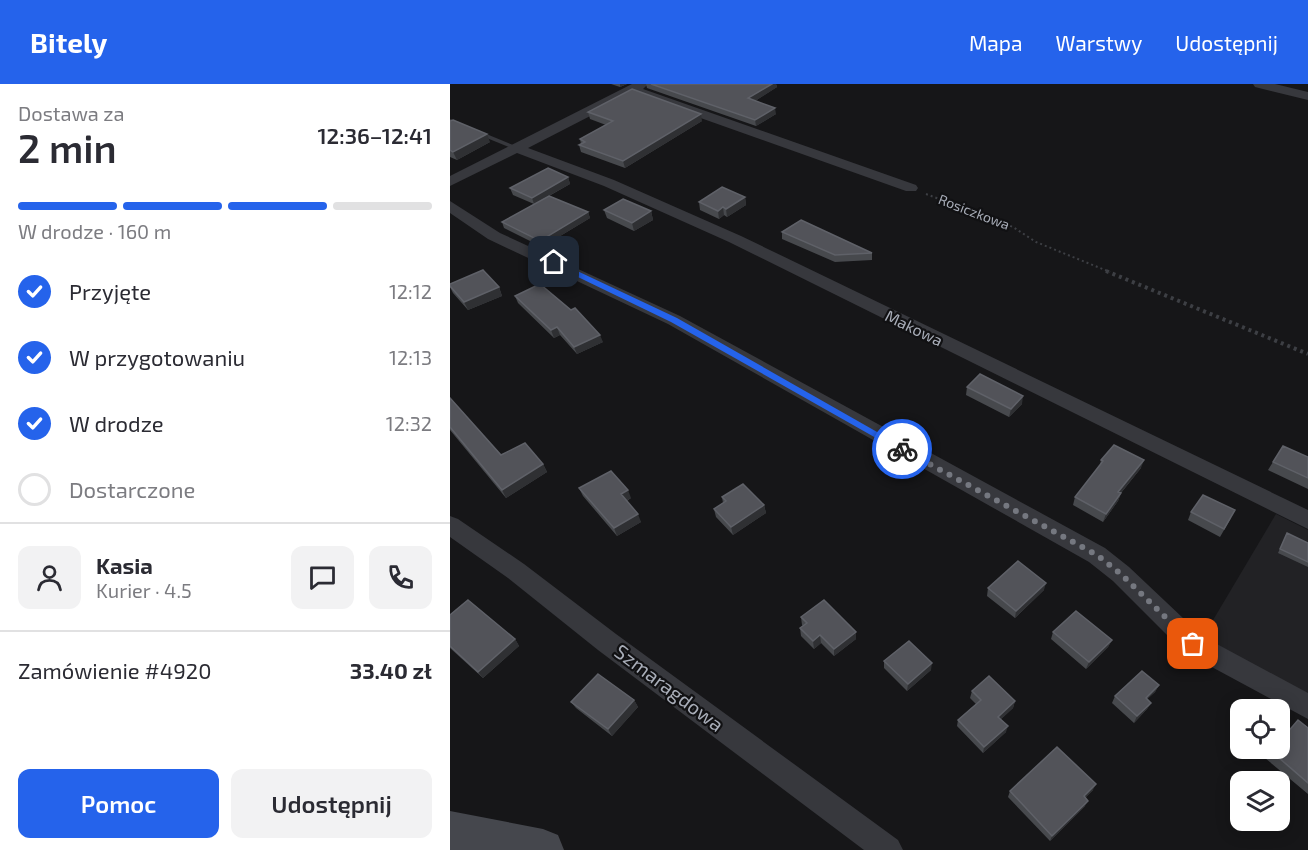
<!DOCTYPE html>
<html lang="pl">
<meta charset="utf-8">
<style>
:root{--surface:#fff;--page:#f2f2f3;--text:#2b2b33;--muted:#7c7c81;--line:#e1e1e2;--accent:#2563eb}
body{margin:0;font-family:"Exo 2",sans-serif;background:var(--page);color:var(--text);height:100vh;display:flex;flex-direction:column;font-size:22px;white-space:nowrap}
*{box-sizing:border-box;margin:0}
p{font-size:20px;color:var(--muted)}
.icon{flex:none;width:33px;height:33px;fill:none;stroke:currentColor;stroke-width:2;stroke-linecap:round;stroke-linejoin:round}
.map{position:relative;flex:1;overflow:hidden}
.details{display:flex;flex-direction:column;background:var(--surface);width:450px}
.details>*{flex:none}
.fabs{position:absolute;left:780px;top:615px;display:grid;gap:12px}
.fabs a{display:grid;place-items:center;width:60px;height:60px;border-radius:12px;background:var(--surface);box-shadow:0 3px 15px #0003;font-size:30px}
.pin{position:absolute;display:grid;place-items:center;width:51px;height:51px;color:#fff;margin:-26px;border-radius:12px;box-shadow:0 3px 9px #0006}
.courier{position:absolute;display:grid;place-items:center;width:60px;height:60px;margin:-30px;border:4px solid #2563eb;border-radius:50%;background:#fff;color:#222;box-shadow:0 2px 8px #0007}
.headline em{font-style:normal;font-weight:600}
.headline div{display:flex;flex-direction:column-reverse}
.headline{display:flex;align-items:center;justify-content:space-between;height:102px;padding:0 18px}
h1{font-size:39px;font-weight:600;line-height:45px}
.bar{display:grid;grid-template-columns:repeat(4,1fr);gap:9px 6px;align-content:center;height:72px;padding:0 18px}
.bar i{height:8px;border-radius:4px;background:var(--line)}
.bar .selected{background:var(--accent)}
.bar p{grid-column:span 4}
.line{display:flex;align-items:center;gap:15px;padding:0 18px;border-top:2px solid var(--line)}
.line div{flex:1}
.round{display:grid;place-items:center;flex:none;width:63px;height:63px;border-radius:12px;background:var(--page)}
ol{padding:0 18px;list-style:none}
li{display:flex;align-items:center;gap:18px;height:66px}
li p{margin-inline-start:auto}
li .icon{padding:6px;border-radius:50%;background:var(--accent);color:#fff;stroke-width:4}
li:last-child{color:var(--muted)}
li i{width:33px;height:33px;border:3px solid var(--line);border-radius:50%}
.button{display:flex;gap:12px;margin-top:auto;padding:12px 18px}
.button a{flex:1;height:69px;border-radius:12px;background:var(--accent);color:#fff;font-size:24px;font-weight:600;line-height:69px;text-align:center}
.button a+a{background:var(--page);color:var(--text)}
header{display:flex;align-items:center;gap:36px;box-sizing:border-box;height:84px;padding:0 30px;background:var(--accent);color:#fff}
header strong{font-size:28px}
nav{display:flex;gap:33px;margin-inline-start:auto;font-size:21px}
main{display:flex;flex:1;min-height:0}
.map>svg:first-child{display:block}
</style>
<header>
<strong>Bitely</strong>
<nav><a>Mapa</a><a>Warstwy</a><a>Udostępnij</a></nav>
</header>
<main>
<section class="details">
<div class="headline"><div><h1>2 min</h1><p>Dostawa za</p></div><em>12:36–12:41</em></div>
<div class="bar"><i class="selected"></i><i class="selected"></i><i class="selected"></i><i></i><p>W drodze · 160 m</p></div>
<ol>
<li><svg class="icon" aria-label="check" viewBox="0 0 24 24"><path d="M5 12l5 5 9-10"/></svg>Przyjęte<p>12:12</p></li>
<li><svg class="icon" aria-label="check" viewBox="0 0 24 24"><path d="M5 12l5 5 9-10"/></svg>W przygotowaniu<p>12:13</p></li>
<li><svg class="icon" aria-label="check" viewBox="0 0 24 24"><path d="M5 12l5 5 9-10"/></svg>W drodze<p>12:32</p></li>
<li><i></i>Dostarczone</li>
</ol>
<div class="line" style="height:108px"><a class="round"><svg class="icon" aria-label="person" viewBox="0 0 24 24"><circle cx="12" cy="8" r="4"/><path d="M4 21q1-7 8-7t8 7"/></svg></a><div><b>Kasia</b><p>Kurier · 4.5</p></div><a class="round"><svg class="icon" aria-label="chat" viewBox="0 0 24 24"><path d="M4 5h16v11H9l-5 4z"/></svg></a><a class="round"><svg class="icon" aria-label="phone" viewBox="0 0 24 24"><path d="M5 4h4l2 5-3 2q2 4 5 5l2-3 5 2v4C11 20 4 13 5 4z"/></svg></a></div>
<div class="line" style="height:78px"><div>Zamówienie #4920</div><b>33.40 zł</b></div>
<div class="button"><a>Pomoc</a><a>Udostępnij</a></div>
</section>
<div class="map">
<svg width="858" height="766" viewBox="0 0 858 766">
<rect width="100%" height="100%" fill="#161618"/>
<path fill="#222225" d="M826,430l32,16v168l-105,-61z"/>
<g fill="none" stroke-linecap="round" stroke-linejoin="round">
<path stroke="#3d3f44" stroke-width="2" stroke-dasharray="2 3" stroke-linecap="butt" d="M476,110l87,33 23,15 74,30"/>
<path stroke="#3d3f44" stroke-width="4" stroke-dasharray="3 4" stroke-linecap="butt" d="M656,187l202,83"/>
<path fill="#37383d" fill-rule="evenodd" d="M0,35l68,28 2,1 -6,1 -64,-26z"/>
<path fill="#37383d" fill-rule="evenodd" d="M182,0h16l-5,5 273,96 2,3 -2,3h-10l-273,-97 -105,54 86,32 127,56 567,274v19l-579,-287 -125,-56 -87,-33 -67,33v-10z
M803,0h22l33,8v8l-53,-13z
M0,117l50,32 180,83 425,232 24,19 73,69 106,57v26l-124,-67 -71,-71 -24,-19 -421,-238 -180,-85 -38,-26z
M0,432l8,3 66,45 92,70 282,206 5,10h-39l-266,-200 -90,-72 -58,-41z"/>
<path fill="#45474d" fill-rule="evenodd" d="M0,727l93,18 15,6 6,15h-114z"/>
</g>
<path fill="#47494d" d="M161,0h16l-7,3z
M196,0h130l1,3 -22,14 21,13 -20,12 -109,-38z
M138,28l114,9 -77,47 -44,-16 -2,-7 2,-1 -1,-5 26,-14 -16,-6z
M0,37l40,21 -33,18 -7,-3z
M118,93l2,7 -21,12 39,16 2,6 -48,29 -38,-19 -2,-6 32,-18 -21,-9 -3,-7z
M295,113l1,8 -19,12 -3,-2 -5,4 -19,-9 -1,-8z
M154,126l47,1 2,9 -19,11 -27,-13z
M332,148l90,21v7l-37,2 -53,-23z
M0,200l49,3 3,9 -34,14 -15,-17 -3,-6z
M65,212l88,46 -26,12 -17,-19 -6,3 -36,-35z
M517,303l55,17 -13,13 -43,-22z
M0,314l51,57 42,9 4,8 -41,26 -56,-68z
M858,373v32l-40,-19 5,-8z
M651,376l40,8 -20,25 -3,8 -15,21 -30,-17 2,-8 25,-32z
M129,404l52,10 -4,3 14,21 -24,14 -34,-40z
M272,413l42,8 2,8 -33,22 -17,-18 -2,-8 9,-6z
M741,428l40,6 -11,19 -32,-17z
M837,449l21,10v24l-30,-14z
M538,504l56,2 -29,28 -28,-22z
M0,531l65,24 4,7 -36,32 -33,-30z
M351,533l55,15v7l-22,17 -13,-13 -7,6 -13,-13 -1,-8 3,-2 -1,-1z
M603,548l59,8 -4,7 -22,22 -35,-30z
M434,577l47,9 -24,21 -23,-23z
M709,601l-4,7 -8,7 4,4 -4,6 -13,14 -22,-20 3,-7z
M522,607l43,10 -2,7 -12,11 5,13 -23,21 -26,-27 1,-6 18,-16 -6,-6z
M184,616l4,7 -26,29 -36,-28 -5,-6z
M858,644v66l-43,-36 8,-10z
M643,706l-8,8v8l-35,35 -42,-44 2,-6z"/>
<path fill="#2f3033" d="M170,0h7l-7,3z
M322,0h4l1,3 -28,18 -1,-7z
M325,24l1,6 -20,12 -1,-6z
M251,30l1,7 -77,47 -2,-7z
M37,50l3,8 -33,18 -4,-8z
M118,93l2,7 -36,20 -2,-6z
M295,113l1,8 -19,12 -1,-8z
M273,123l1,8 -5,4 -1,-8z
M201,127l2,9 -19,11 -2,-8z
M138,128l2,6 -48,29 -2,-6z
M49,203l3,9 -34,14 -4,-8z
M107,243l3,8 -6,3 -3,-8z
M150,251l3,7 -26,12 -3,-7z
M573,312l-1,8 -13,13 2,-8z
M694,376l-3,8 -26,32 3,-8z
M93,380l4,8 -41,26 -4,-8z
M178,406l3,8 -7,4 -3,-8z
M671,409l-3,8 -15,21 3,-8z
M314,421l2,8 -33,22 -2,-8z
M188,430l3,8 -24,14 -3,-8z
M596,499l-2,7 -29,28 1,-7z
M406,548v7l-22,17v-7z
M370,551l1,8 -7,6 -1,-8z
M65,555l4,7 -36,32 -5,-6z
M662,556l-4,7 -22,22 3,-7z
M482,579l-1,7 -24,21 1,-7z
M709,601l-4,7 -13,12 4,-6z
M184,616l4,7 -26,29 -4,-7z
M565,617l-2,7 -17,16 2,-7z
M701,619l-4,6 -13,14 3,-7z
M558,642l-2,6 -23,21 1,-6z
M646,700l-3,6 -12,12 3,-6z
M638,717l-3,5 -35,35 2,-5z"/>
<path fill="#525359" stroke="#5f6168" stroke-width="1.5" d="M201,0h121l-24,14 27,10 -20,12z
M182,5l69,25 -78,47 -44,-16 6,-3 -5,-3 33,-18 -25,-9z
M3,36l34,14 -34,18 -3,-2v-29z
M98,84l20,9 -36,21 -22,-10z
M272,103l23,10 -19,12 -3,-2 -5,4 -19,-9z
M99,112l39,16 -48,29 -38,-19z
M173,115l28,12 -19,12 -28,-13z
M351,136l71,33 -37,2 -53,-23z
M33,186l16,17 -35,15 -14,-16v-2z
M90,200l31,26 4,-2 25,27 -26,12 -17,-20 -6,3 -36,-34z
M530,290l43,22 -12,13 -44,-22z
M0,314l51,57 24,-12 18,21 -41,26 -52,-63z
M664,361l30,15 -26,32 3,1 -15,21 -31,-17 28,-36 -2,-1z
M833,362l25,11v21l-35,-16z
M161,387l17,19 -7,4 17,20 -24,14 -35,-40z
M293,400l21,21 -33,22 -17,-18 12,-8 -4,-4z
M753,411l32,15 -11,19 -33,-17z
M837,449l21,10v19l-28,-13z
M568,477l28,22 -30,28 -28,-23z
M18,516l47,39 -37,33 -28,-26v-31z
M374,516l32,32 -22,17 -14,-14 -7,6 -13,-13 7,-5 -6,-6z
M626,527l36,29 -23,22 -36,-30z
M459,557l23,22 -24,21 -24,-23z
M692,587l17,14 -13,13 5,5 -14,13 -22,-20z
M148,590l36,26 -26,29 -37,-27z
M539,592l26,25 -17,16 10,9 -24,21 -26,-27 23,-20 -9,-9z
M848,636l10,8v55l-37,-32 2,-3h7v-7z
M607,663l39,37 -12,12 4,5 -36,35 -42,-45z"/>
<path fill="#2563eb" d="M101,177h5l121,57 230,131 -5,3 -3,-1 -228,-129 -120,-58z"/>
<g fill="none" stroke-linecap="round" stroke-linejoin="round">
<path stroke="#757880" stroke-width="6" stroke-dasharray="0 10.8" d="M452,365l195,106 24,19 72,70"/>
</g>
<g text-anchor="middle" stroke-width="4.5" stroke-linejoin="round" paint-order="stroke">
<g font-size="14" fill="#a8adb8" stroke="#111113">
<text transform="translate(524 128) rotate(21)" y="5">Rosiczkowa</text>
</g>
<g font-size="16" fill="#a8adb8" stroke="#111113">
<text transform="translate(464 244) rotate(26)" y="6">Makowa</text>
</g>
<g font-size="20" fill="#a8adb8" stroke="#111113">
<text transform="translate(219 604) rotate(37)" y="7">Szmaragdowa</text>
</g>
</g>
</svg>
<div class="fabs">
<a><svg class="icon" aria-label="locate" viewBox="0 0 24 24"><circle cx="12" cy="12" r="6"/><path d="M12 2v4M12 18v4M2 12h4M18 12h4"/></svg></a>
<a><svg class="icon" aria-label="layers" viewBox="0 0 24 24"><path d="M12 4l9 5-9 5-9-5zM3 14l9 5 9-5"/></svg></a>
</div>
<div class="pin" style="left:743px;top:560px;background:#ea580c"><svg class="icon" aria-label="bag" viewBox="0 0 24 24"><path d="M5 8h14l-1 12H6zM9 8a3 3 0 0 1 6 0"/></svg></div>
<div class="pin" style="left:104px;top:178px;background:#1f2937"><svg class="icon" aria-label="home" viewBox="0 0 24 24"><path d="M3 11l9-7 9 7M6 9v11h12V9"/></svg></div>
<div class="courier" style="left:452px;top:365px"><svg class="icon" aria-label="bike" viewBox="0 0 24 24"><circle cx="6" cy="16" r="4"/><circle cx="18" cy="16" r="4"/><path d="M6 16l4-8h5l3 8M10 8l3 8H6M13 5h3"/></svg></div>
</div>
</main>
